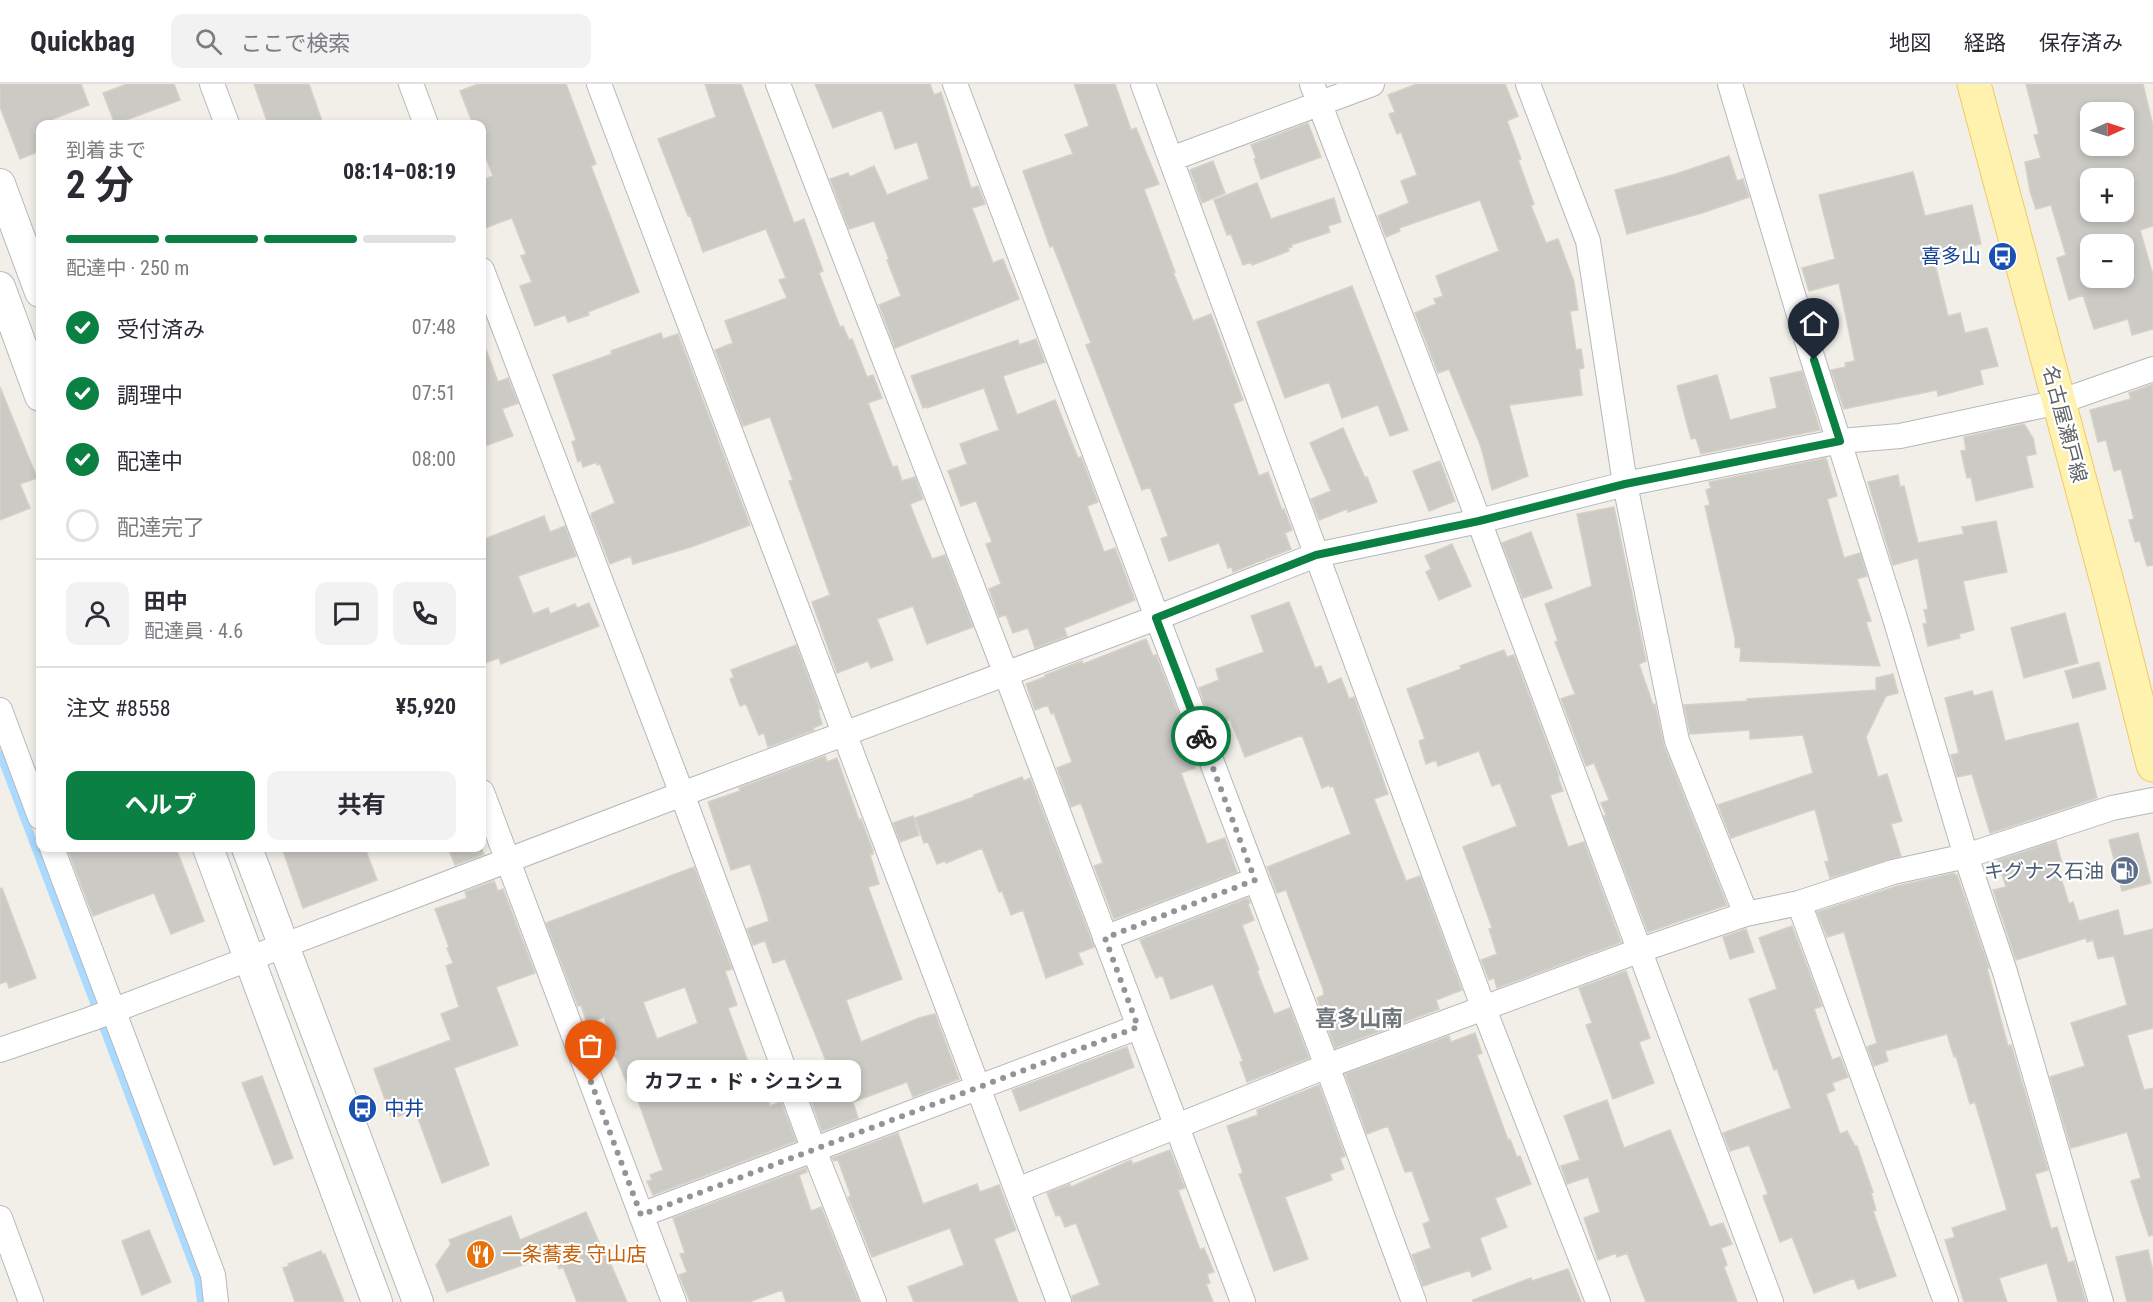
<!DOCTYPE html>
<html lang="ja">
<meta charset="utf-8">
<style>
:root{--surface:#fff;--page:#f2f2f3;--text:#2b2b33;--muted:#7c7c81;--line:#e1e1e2;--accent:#0b8043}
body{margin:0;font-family:"Roboto Condensed","Noto Sans JP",sans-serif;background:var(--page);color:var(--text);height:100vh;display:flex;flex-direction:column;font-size:22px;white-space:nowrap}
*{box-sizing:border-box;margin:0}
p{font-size:20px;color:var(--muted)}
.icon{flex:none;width:33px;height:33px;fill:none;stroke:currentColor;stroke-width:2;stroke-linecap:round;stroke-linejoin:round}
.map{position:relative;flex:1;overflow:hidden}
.details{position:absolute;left:36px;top:36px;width:450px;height:732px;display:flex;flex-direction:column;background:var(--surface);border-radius:12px;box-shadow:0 3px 9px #0003}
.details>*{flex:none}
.needle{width:39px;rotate:87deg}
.fabs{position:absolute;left:2080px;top:18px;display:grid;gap:12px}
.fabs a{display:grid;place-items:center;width:54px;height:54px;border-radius:12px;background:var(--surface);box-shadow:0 3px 9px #0003;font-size:30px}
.pin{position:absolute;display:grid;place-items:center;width:51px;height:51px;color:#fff;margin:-62px -26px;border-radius:50% 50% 50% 0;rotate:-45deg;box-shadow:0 0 6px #0007}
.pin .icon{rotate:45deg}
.courier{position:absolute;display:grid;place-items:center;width:60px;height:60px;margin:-30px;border:4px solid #0b8043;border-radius:50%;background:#fff;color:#222;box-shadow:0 2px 8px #0007}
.bubble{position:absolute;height:42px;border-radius:12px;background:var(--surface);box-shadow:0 3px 9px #0003;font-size:20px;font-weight:700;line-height:42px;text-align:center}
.headline em{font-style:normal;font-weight:700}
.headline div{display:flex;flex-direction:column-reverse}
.headline{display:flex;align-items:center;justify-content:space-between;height:102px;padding:0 30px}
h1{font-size:39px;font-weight:700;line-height:45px}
.bar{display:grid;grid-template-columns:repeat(4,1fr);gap:9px 6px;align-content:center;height:72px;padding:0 30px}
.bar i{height:8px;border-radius:4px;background:var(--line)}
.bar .current{background:var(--accent)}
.bar p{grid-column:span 4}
.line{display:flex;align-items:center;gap:15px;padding:0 30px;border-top:2px solid var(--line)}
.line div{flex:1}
.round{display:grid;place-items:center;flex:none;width:63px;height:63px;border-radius:12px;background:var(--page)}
ol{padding:0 30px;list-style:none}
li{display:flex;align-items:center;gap:18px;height:66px}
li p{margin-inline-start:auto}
li .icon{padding:6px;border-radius:50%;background:var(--accent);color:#fff;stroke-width:4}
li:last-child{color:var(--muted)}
li i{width:33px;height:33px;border:3px solid var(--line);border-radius:50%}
.button{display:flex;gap:12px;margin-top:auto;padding:12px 30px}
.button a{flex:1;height:69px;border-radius:12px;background:var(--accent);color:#fff;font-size:24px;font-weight:700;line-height:69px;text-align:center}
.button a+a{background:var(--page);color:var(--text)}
header{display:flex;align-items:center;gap:36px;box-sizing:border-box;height:84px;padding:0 30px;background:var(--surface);border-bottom:2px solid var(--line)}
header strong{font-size:28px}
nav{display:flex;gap:33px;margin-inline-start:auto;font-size:21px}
.search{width:420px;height:54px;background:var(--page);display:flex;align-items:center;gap:15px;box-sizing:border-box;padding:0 21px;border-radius:12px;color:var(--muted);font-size:22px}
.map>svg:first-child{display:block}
</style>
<header>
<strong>Quickbag</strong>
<div class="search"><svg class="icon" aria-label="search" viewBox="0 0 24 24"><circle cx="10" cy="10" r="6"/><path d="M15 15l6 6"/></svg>ここで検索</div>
<nav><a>地図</a><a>経路</a><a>保存済み</a></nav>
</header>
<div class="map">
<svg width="2153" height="1218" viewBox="0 0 2153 1218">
<rect width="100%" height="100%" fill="#f1efe8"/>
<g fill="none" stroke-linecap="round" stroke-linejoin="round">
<path stroke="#aadaff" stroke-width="8" d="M0,670l198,524 3,24"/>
</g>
<path fill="#cccac5" stroke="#d6d1c6" stroke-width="1.5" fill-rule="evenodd" d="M0,0h81l8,21 -36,14 2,5h-15v27l-20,8 -20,-52z
M127,0h47l6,16 -65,24 -12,-31z
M254,0h55l14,40h-55z
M478,0h88l30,80 -5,2 48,126 -51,20 1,3 -21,7 -3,-7 -30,11 -15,-40 12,-4 -11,-26 5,-2 -14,-36 -27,10 -3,-11v-37l11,-4 -11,-29v-23h-9l-13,-33z
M705,0h36l53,139 10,-4 19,52 -4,2 21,54 3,-1 6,14 3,-1 15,38 6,-2 9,23 -14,5 21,55 4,9 4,-1 5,15 13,-4 8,22 -13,5 10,26 12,29 13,-4 28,72 -46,17 -14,-38 -36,13 16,41 -22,8 -3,-7 -31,12 -25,-71 18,-7 -41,-114 4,-1 -23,-63 -27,9 -28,-76 18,-7 -8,-22 62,-23 -8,-18 7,-2 -20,-49 -63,23 -13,-37 -2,1 -30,-77 58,-22z
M815,0h115l4,11 7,-3 30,96 7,-2 7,18 -13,4 21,55 10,-4 16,40 -124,49 -16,-43 22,-9 -14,-36 2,-1 -15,-38 -25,8 -19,-50 18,-6 2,4 24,-11 13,29 42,-16 -12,-37 -22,7 -13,-39 -49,18z
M1074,0h41l16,46 5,-2 23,56 -15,5 31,83h-2l20,49 18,-7 32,86 -10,4 26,72 9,-4 14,38 2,-1 8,21 -7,3 6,16 -58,23 -1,-5 -4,1 -9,-25 -50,18 -8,-22 7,-3 -18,-49 -8,3 -56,-145 5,-2 -38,-97 -3,1 -27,-76 50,-17 -8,-19 24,-9z
M1417,0h88l13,32 -11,5 14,38 -3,1 16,44 -3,2 15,37 12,-4 16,43 4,28 -8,1 6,39 5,-1 3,19 -5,1 3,26 -73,10 19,71 -36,14 -11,-43 -32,-78 -11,4 -23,-60 21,-9 -2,-5 9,-3 -7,-20 63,-25 -19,-51 -81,28 1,3 -14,6 -8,-21 31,-13 -8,-22 16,-6 -16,-43 -4,2 -8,-20 6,-2 -7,-17z
M2026,0h117l10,42v100l-13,4 13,45v54l-21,6 -4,-16 -34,10 -11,-34 -14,5 -12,-42 9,-3 -15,-50 -15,4 -6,-18 -5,-29 16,-4 -7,-23 5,-1zM2091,28h33v34h-33zM2091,94h33v34h-33zM2091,160h33v34h-33z
M1308,39l13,34 -60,22 -7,-20 2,-1 -5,-13z
M1729,72l8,25 6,-2 6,18 -47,16 -75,21 -12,-44 61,-16z
M1213,77l12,32 -23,10 -12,-33z
M1913,88l12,44 47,-11 9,39 -48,12 15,60 12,-3 5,20 22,-5 11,38 -18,4 3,14 -45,12 -1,-6 -93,19 -13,-39 15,-3 -1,-4 10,-2 -16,-78 -30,8 -7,-23 33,-9 -16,-64z
M1257,99l14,36 63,-21 7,24 -13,4 2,6 -39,13 1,2 -4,1 1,3 -37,14 -1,-3 -8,3 -12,-31 -4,1 -13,-35z
M1352,202l56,144 -18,6 -12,-31 -36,13 -13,-36 -44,16 -28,-76z
M661,249l2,6 15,-5 72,191 -59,22 -58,17 -2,-8 -21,8 -19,-48 1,-3 23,-10 -15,-39 -3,1v-3l-14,5 -2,-7 -3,2 -6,-20 4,-2 -23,-65 59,-21 -1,-3z
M1036,255l9,23 -42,14 14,39 38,-15 23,58 3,-1 17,45 -11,4 17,46 11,-4 20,52 -71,28 3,8 -32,12 -7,-20 -15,5 -7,-18 -7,2 -10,-28 12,-5 -15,-40 6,-2 -16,-41 -15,5 -13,-35 19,-7 -7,-20 39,-14 -15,-42 -57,20v-2l-4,2 -12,-32 107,-36 1,5z
M482,260h2l14,38 10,-4 10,25 -16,6 11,27 -31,11z
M1802,287l18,59 -119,24 -5,-16 -5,1 -14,-53 40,-11 13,45 47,-12 -7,-30z
M2153,300v181l-6,1 -7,-25 -5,1 -6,-22 5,-1 -13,-50 -7,2 -8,-31 -8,2 -8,-32 41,-11 -2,-6z
M0,303l37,91 -17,6 10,24 -30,12z
M2024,340l9,14 3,16 -10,2 7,31 -57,14 -5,-24 -4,1 -6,-27 5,-1 -2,-13z
M1343,344l22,50 2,-1 10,25 -29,10 -1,-3 -28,11 -8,-21 20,-8 -21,-48z
M1826,374l11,38 -10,3 17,59 16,-5 7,23 -10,3 14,42 -5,1 14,44 -140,-5 1,-13 -6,-1v-9l-30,-132 5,-1 -4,-15 5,-2 -2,-6z
M1440,377l15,40 -26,10 -16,-40z
M1898,391l2,12 4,-1 14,57 46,-9 -2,-7 34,-6 11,51 -44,9 11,49 -15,4 1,4 -32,8 -5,-22 4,-1 -3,-13 4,-1 -10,-51 -25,7 -25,-83z
M1614,423l32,154 -7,3 14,41 2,-1 9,42 63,159 -79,27 -44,-116 2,-1 -5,-12 8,-3 -15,-37 -8,3 -25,-67 14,-5 -20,-52 3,-1 -13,-37 47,-18 -15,-72z
M544,432l6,16 15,-6 11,30 -58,20 15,38 15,-6 2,6 25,-10 2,4 12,-5 10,23 -98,38 -2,-6 -17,6v-124z
M1531,448l21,56 -29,10 -21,-55z
M1452,460l19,42 -32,14 -13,-28 5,-3 -6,-13z
M1289,518l26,66 6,-2 7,18 13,-6 8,21 5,-2 34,97 -14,5 32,82 14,-5 42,114 -26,10 3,9 -104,39 -18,-50 7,-3 -1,-6 -37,-99 -9,3 -10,-26 84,-33 -18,-48 -3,1 -1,-2 -7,3 -20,-53 -57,22 -15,-38 -17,7 -14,-38 20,-8 -3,-11 48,-17 -13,-36z
M2065,529l13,50 -54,15 -13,-50z
M1146,555l7,17 3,-1 31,81 -2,2 10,30 -14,5 26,71 18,-6 12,34 -123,47 -20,-53 9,-3 -22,-60 -10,4 -14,-39 15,-6 -18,-49 -3,1 -3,-9 -13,5 -9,-26 19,-7v-2l37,-14 1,3z
M796,561l24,64h-2l4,15 -9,4 1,2 -46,17 -4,-14 -5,2 -13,-31 -6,2 -10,-27 4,-2 -3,-7z
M1504,566l3,7 7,-2 45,121 -1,1 5,14 -13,4 18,52 16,-5 37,100 -124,46 -3,-10 -5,2 -8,-20 16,-6 -8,-25 3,-1 -29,-81 54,-21 -17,-43 -8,3 -13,-35 -41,15 -2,-6 -10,4 -7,-23 6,-2 -18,-50 54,-20 -1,-3z
M2099,578l7,27 -33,9 -8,-27z
M1893,590l5,19 -12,3 -20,41 12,40 9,-3 15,47 -11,3 10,32 -71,22 -5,-16 4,-1 -14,-52 -84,29 -13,-33 95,-32 -10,-38 -53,4v-9l-60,4 -6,-29 64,-4 -1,-2 129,-9v-12z
M1972,607l2,5 18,-5 13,50 73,-18 19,75 -107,35 -18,-59 -15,3 -6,-22 8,-2 -14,-55z
M825,672l2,6 10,-4 22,62 2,-1 12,32v3l-3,1 9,29 -11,3 34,92 -56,21 15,42 58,-24 16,-4 24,65 -46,18 -6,-15 -54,20 5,16 -36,13 -14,-39 4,-2 -6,-16 22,-8 -43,-107 -12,4 -8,-22 -12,4 -6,-16 22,-8 -7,-22 -12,-35 -19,6 -23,-68 32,-11 -1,-3z
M1022,693l2,4 6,-3 64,169 -16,6 5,11 -37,14 -23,-68 -12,5 -9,-24 -3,1 -17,-44 -36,15 -1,-2 -8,3 -9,-22 -4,1 -9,-25 59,-21v-2z
M913,732l6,19 -19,7 -7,-19z
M2138,749l13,50 -29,8 -13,-51z
M2056,757l6,22 -5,2 12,39 4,-2 6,19 39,-11 6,26 29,-7v99l-26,7 17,55 9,-2v147l-4,1 -18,-55 10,-3 -14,-46 -56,16 -21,-71 35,-11 -14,-43 56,-18 -13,-49 -16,3 -5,-19 -6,2 -1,-4 -70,22 -23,-70 13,-3 -8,-27z
M67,764h109l28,73 -33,13 -17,-41 -61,23z
M282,764h83l12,32 -74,28z
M448,764h33l3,6 -29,11z
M694,783l38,102 -7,2 12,34 -9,3 29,78 6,-2 7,22 11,-4 15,39 -143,54 -6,-14 5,-1 -2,-5 13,-5 -32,-89 -4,2 -12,-28 3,-1 -14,-37 -17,6 -6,-18 -3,1 -32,-83zM685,903l13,36 -41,16 -14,-37z
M1954,789l1,2h2l32,93h-2l21,78 3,-1 37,125 -13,4 16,55 6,-2 11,36 6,-2 12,41h-28l-11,-39 -48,15 8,24h-43l-19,-62 10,-3 -3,-9 55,-18 -32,-108 -5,2 -14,-48 -2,1 -7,-23 -62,17 3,10 -14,5 -7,-19 10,-4 -33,-111 -17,5 -10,-25 80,-26z
M494,797l4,10 5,-2 32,84 -39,14 22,58 -64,23 35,97 -47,18 -27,-73 -23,9 -18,-50 77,-29 -10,-26 18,-7 -13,-41 7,-3 -6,-15 2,-1 -14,-38 32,-11 -2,-6z
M2,804l34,90 -27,10 -2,-7 -7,3v-95z
M1248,814l2,5 -2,1 6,16 -12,5 17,45 -2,1 17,43 16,-6 19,50 -62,24 -7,-20 3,-1 -30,-77 -42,15 -8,-22 -3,-1 -4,2 -16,-38z
M1792,842l30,80 -8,3 18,51 8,-3 8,20 -16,6 3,7 -9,4 14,40 7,-3 8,15h2l16,46 -2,1 5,17 -3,1 23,65 -38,13 -4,-11 -40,15 -22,-56 -12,5 -17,-46 5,-2 -19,-49 -19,6 -7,-18 68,-25 -14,-39 -3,1 -25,-71 28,-10 -18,-51z
M1746,845l8,23 -24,7 -7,-22z
M1626,887l24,67 -11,4 15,41 -41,16 -27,-74 6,-2 -13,-35z
M1475,949l7,20 -5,2 31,85 2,-1 7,18 3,-1 11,28 -36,14 12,29 -27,11 11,31 -19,8 -2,-7 -47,16 -11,-31 19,-7 -8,-24 7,-3 -18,-50 -7,1 -17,-46 -21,8 -22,-60 104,-38 2,6z
M1127,963l7,20 -114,44 -8,-21z
M262,992l31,82 -19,7 -32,-82z
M1319,1001l26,71 -5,2 4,11 -14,5 2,6 -47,17 23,62 -34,12 -35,-97 4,-1 -16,-47 31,-11 -1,-5z
M1607,1016l17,48 46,-18 40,97 13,-4 9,21 -11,4 6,17 -3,2 13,35h-91l-19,-49 -10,4 -1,-4 -18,7 -14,-42 16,-6 -12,-35 -21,7 -6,-18 19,-6 -16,-44z
M898,1049l25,71 54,-20 3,8 19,-7 17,45 -22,9 24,63h-104l-6,-15 56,-22 -14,-37 -78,29 -24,-60 3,-1 -13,-36 -4,1 -2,-3z
M1170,1066l15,38 -7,2 22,60 4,-2 10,24 -7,2 3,9 -4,1 7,18h-140l-1,-6 28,-11 -24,-62 -11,4 -5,-12 -4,1 -9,-23 23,-9 1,3 60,-27 2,4z
M806,1084l1,4 -8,3 12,36 10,-4 38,95h-73l-4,-12 -33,12h-59l-11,-27 8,-3 -7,-18 5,-1 -12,-35z
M586,1128l18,42 2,-1 21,49h-50l-14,-35 -4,2 -6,-15 -106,38 -11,-27 15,-21 -2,-4 62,-24 9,24z
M149,1146l22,52 -29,13 -20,-54z
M2148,1166l5,21v31h-26l-11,-45z
M321,1167l2,4 2,-1 19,48h-49l-12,-34 6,-2 -1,-2z
M1568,1185l13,33h-108v-2l58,-22 1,3z"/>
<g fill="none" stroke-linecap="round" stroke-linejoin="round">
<defs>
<path id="minor" d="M212,0l15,40
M411,0l15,40
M599,0l460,1218
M778,0l228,590 237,628
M955,0l372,982 87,236
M1143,0l341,925 114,293
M1312,0l167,437 292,781
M1528,0l60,157 37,243 52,257 69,173
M1730,0l72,241 92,290 72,241 39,116 96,330
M1171,75l201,-75
M482,186l200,524 132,356 60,152
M0,626l40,107
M482,708l192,510
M52,764l161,427 3,27
M1799,819l147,399
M1105,854l150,-58
M0,966l91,-31 591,-225 474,-176 160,-63 163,-34 146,-37 215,-43 60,-5 159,-34 94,-33
M1017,1106l310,-124 311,-115 108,-37 53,-11 94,-31 73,-16 146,-48 41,-8
M641,1131l497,-188
M0,1134l31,84"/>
<path id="tertiary" d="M0,100l40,108
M0,203l40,109
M208,764l169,454
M247,764l171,454"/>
<path id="primary" d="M1974,0l136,509 43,172"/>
</defs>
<use href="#minor" stroke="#b5b8bc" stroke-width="26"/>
<use href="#tertiary" stroke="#b5b8bc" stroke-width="32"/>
<use href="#primary" stroke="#f2c960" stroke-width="35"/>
<use href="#minor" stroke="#fff" stroke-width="24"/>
<use href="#tertiary" stroke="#fff" stroke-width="30"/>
<use href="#primary" stroke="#fff2af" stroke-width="33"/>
</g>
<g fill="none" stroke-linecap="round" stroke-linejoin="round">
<path stroke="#929495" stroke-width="6" stroke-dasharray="0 10.8" d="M591,998l50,133 497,-188 -33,-89 150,-58 -54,-144"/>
<path stroke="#0b8043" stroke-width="8" d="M1201,652l-45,-118 160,-63 163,-34 146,-37 215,-43 -26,-81"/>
</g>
<defs>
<symbol id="bus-disc" viewBox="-11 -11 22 22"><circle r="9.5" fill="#1a4fb4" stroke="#fff"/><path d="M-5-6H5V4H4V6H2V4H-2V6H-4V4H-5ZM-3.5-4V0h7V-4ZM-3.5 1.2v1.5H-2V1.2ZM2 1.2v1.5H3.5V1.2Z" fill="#fff"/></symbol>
<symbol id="fuel-disc" viewBox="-11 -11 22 22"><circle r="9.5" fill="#5c6f8a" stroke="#fff"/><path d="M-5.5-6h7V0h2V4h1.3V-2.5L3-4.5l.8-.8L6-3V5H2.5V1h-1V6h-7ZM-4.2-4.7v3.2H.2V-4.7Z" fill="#fff"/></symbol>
<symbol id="restaurant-disc" viewBox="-11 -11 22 22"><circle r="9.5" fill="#e8710a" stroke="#fff"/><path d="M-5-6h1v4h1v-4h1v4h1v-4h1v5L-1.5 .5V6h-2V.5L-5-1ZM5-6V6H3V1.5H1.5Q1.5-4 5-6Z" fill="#fff"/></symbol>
</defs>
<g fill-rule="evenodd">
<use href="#bus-disc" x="1986" y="156" width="33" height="33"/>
<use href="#fuel-disc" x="2108" y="770" width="33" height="33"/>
<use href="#bus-disc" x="346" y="1008" width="33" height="33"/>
<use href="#restaurant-disc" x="464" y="1154" width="33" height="33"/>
</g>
<g text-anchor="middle" stroke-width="4.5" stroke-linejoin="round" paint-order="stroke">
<g font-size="20" fill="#164399" stroke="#fff" text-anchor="end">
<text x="1981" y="179">喜多山</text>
<text x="384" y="1031" text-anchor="start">中井</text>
</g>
<g font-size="20" fill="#5f6368" stroke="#fff">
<text transform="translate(2065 340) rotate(75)" y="7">名古屋瀬戸線</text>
</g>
<g font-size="20" fill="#4e5e75" stroke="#fff" text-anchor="end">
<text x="2104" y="794">キグナス石油</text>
</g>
<g font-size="20" fill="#c56008" stroke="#fff" text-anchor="start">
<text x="502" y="1177">一条蕎麦 守山店</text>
</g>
<g font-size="22" font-weight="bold" fill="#70757a" stroke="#fff">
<text x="1359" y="942">喜多山南</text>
</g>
</g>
</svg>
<div class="fabs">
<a><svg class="needle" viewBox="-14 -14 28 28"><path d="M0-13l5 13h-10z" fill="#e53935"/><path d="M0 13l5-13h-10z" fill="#7c7c81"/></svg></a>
<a>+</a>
<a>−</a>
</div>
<div class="pin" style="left:591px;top:998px;background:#ea580c"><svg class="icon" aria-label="bag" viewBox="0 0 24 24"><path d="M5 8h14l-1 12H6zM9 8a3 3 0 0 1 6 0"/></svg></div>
<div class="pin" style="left:1814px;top:276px;background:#1f2937"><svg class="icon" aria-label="home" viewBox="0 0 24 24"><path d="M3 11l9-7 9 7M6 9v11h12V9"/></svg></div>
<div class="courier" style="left:1201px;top:652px"><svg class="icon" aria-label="bike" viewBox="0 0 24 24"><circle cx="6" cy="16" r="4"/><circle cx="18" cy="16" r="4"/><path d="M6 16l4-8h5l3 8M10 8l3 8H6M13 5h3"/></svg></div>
<div class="bubble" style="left:627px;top:976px;width:234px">カフェ・ド・シュシュ</div>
<section class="details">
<div class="headline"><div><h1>2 分</h1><p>到着まで</p></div><em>08:14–08:19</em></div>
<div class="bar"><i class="current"></i><i class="current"></i><i class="current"></i><i></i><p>配達中 · 250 m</p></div>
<ol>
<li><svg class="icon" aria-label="check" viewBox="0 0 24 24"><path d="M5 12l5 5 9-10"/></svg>受付済み<p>07:48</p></li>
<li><svg class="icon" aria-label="check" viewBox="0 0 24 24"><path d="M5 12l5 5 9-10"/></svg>調理中<p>07:51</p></li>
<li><svg class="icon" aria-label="check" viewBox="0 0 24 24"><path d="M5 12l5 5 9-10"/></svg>配達中<p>08:00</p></li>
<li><i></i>配達完了</li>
</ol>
<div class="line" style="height:108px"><a class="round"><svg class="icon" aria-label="person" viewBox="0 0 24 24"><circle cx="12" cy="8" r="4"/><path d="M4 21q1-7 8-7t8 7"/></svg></a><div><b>田中</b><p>配達員 · 4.6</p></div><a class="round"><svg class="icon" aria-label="chat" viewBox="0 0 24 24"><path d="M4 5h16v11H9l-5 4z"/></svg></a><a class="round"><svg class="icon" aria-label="phone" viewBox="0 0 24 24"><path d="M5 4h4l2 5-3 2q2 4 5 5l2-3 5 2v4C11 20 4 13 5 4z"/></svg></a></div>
<div class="line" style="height:78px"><div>注文 #8558</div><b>¥5,920</b></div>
<div class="button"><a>ヘルプ</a><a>共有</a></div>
</section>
</div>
